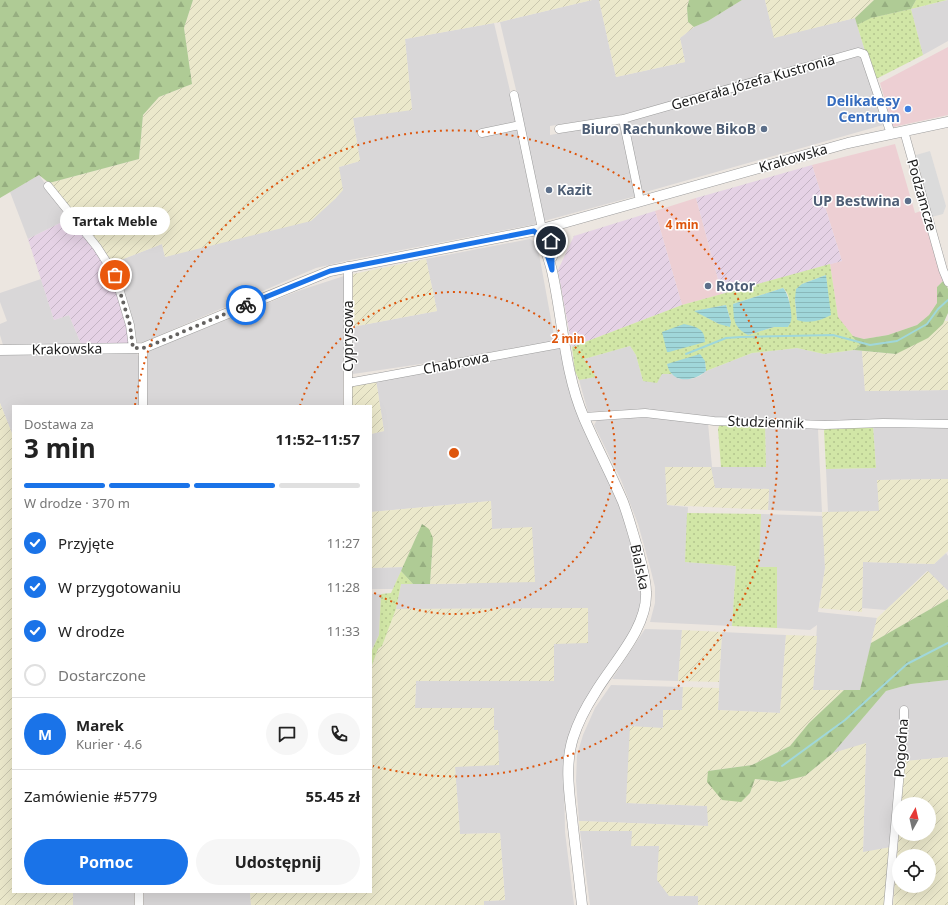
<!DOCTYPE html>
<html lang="pl">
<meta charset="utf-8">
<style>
:root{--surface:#fff;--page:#f6f6f6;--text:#222;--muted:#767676;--line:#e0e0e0;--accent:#1a73e8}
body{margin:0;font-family:"Noto Sans",sans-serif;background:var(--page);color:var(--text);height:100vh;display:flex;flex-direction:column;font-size:15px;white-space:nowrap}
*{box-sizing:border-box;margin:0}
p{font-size:13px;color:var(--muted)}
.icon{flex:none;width:22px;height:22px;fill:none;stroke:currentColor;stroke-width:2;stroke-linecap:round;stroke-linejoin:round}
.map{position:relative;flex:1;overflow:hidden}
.sheet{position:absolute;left:12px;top:405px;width:360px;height:488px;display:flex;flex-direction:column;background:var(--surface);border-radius:0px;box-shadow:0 4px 16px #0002}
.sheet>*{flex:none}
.needle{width:26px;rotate:8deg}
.fabs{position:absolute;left:892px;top:797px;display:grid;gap:8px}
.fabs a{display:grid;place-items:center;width:44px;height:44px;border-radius:50%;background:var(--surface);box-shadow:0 4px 16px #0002;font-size:20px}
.pin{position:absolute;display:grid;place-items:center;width:34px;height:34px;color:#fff;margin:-17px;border:2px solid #fff;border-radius:50%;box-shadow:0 1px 4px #0007}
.courier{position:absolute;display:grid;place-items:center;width:40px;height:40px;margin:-20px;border:3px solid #1a73e8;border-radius:50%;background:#fff;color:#222;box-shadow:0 1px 5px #0007}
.bubble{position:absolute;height:28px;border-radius:14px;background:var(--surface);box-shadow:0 4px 16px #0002;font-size:13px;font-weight:700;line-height:28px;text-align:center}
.summary em{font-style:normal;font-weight:700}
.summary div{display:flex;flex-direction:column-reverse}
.summary{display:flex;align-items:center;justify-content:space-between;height:68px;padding:0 12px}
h1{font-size:26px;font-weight:700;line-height:30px}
.bar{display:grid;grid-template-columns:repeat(4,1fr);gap:6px 4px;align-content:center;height:48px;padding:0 12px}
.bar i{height:5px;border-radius:3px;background:var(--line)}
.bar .active{background:var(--accent)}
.bar p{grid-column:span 4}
.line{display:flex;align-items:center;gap:10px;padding:0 12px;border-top:1px solid var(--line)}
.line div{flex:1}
.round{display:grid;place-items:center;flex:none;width:42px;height:42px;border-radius:21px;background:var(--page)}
ol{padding:0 12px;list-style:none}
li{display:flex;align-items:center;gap:12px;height:44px}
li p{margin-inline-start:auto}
li .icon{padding:4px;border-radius:50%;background:var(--accent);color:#fff;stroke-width:4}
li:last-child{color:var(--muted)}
li i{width:22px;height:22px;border:2px solid var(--line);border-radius:50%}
.action{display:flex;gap:8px;margin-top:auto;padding:8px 12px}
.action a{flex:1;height:46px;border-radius:24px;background:var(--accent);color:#fff;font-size:16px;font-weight:700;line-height:46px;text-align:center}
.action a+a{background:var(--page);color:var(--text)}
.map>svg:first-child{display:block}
</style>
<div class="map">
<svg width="948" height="905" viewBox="0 0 948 905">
<defs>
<pattern id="industrial-furrows" width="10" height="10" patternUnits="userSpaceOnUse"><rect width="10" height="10" fill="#e5d2e5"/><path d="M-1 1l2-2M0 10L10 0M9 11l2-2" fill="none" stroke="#c4b4c4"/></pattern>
<pattern id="farmland-furrows" width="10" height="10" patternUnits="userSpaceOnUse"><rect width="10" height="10" fill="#ebe8cb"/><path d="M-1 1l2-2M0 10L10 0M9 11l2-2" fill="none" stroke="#c9c6ae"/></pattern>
<pattern id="grass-dots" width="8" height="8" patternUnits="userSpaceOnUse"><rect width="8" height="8" fill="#d1e6a6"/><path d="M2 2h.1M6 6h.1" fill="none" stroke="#b3c58e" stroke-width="1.8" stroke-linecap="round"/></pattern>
<pattern id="forest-firs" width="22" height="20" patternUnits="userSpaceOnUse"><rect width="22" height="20" fill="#afcb95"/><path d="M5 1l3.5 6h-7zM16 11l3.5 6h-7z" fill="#96ae80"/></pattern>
<pattern id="water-rules" width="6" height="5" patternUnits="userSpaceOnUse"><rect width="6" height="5" fill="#a0d7da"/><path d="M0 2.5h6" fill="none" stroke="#89b8ba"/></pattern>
</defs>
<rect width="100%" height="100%" fill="#ece6e0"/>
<path fill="#d9d7d8" d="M592,0h7l17,77 69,-15 -5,-24 14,-11 14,-6 34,-21h23l10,37 80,-19 10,33 -8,-2 -235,66 -72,11v9l71,-13 15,74 -92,25 -27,-127 -17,-72z
M948,0v41l-25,14 -12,-46z
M494,23l17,72 25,129 -186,36 -34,8 -172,74 -7,1 -3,-19 -16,-53 -5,-8 49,-19 3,13 158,-48 13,-11 3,-31 21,-6 -7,-43 59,-9 -7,-70z
M857,56l5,2 21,67 -241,68 -16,-72z
M39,175l31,43 -42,21 -18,-47z
M530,239l7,4 18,98 -114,20 -88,13 -1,-47 85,-16 -11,-52z
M344,276l-1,130h-196l1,-55 150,-60z
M41,279l13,41 15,-5 12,29 -78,1 -3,-10v-11l7,-3 -7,-19v-9z
M630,346l6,9 7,26 19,-7h10l7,5h13l8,-3 6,-5 46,-18 45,-5 27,6 30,-4 8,1 3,40 83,-1v31l-123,1 -112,-4 -67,-9 -58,3 -9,-32 17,-3 -12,-18z
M561,347l47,129 18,45 14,55 2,17 -4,25 -11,20 -35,53 -28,85 1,56 9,73h-90v-4l21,-1 -5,-67 -40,1 -5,-67 43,-37h-4v-22h-79l1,-27h138v-38l34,-35 -192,1 5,-25h64l67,-56 -40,1 -1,-28 -120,11v-78l13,-3 -8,-51 82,-13z
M135,351l5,7v48h-127v30l-13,-33v-49z
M644,416l64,7 4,44h54l-1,-43 52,4 1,1 4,83 -54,-2 1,-21 -54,-1 -48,17 21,2 -3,55 51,4 -4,60 -82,-4 5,-19v-16l-5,-20 -12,-43 -17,-44 -27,-55 3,-5z
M873,426l75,1v52l-71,1 3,32h-52l-2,-43 50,-1z
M761,514l62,2 2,52 -7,44 59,6 -17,73 -47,-1 4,-65 -7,5 -33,-2v-61h-19z
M946,553l2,3v35l-21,-20 -41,39 -24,-2 1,-46 71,2z
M403,567l-10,22h-22v-21z
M371,594h10l-2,41 -8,16z
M645,629l37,1 -4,51 -66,-2z
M722,632l64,3 -6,78 -62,-3z
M948,680v77l-49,5 -8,85 -28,6 3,-109 -33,9 53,-62 25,-7z
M611,685l72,2 -1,23 -19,18 -37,75 82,3v20l-129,-5 -3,-40 1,-26 6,-20 12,-27z
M580,831h52l27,15 10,50h29v9h-108z
M73,892h61v13h-61z
M144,892h106l1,13h-107z"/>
<path fill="#edcfd3" d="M948,47v68l-55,12 -13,-44z
M895,144l20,69 6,-2 23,69 -7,7v16l-8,12 -12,10 -29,10 -24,4 -12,-3 -14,-18 -8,-54 12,-3 -30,-96z
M696,198l26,96 -40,11 -27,-94z"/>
<path fill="url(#industrial-furrows)" d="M812,165l30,96 -120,33 -26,-96z
M655,211l27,94 -110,42 -14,-77 16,-34z
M70,218l44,58 17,68h-50l-12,-29 -15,5 -26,-81z"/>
<path fill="url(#farmland-furrows)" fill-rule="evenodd" d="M193,0h399l-92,22 -95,17 7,71 -59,8 7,43 -21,6 4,23 -7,8 -25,23 -146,36 -3,-13 -49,19 -14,-20 -50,-60 90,-24 4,-44 16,-18 33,-13 -8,-56z
M599,0h90l-2,8 1,14 6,5 -14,11 5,24 -69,15z
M765,0h109l-19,18 -81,20z
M426,259l11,52 -85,16 1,-53z
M944,321h4v69l-83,1 -3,-40 34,3 47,-30z
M376,380l8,51 -13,3v-28h-20l1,-20z
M0,403l13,33v456h60v13h-73z
M665,467h46l4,21 54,1 -1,21 -101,-5z
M948,479v72l-14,13 -71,-2 -1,50 -43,-4 6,-40 -3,-56 57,-1 -2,-31z
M491,501l1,28 40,-2 3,55 -105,2 3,-46 -11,-14 -19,43 -32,1v-56z
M928,571l20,20v8l-77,44 6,-25z
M588,608v35l-34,1v37h-138l-1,27h79v22h4l1,35 -44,2 5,67 40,-1 5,67 -21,1v4h-233l-1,-13h121v-224l7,-19 4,-3 14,-37z
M682,630l40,2 -3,50 -41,-1z
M786,635l31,1 -4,54h31l-35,33 -19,23 -38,19 -44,6 42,22 5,-14 25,3 25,-6 28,-23 33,-10 -3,109 28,-5 -6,58h-187v-9h-29l-12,-16 2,-34h-28l1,-15h-52l-1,-10 129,5 -1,-20 -81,-3 4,-77 33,2v-18h19l1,-23 36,1 -1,22 62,3z
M948,757v148h-55l6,-72v1h30v-30h-28l4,-43zM899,856h30v30h-30z"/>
<path fill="url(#grass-dots)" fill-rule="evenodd" d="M916,0h31l-36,9 12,46 -47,24 -11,-28 -8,-26 13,-7 41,-9z
M830,264l8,53 22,28 -6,5 -30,4 -27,-6 -45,5 -46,18 -1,-10 -38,3 5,10h-10l-5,9 -14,-2 -7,-26 -6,-9 -46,13 12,18 -17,3 -4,-9 -3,-24 110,-42zM826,275l2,26 -31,19 -2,-21 7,-15zM783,288c10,8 6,27 5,39h-14l-26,8 -15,-31zM726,305l5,17 -12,2 -24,-13z
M721,424h44l1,43h-45l-3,-38 1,-3z
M873,426l3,42 -50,1 -2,-38 1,-3z
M687,513l74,1 -2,53h18v61l-45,-2 4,-60 -51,-4z
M401,571l12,13h-12l-5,25 -14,37 -4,3 -7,19v-16l8,-17 2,-41 10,-1z"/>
<path fill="url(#forest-firs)" d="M0,0h193l-9,28 8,56 -33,13 -16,18 -4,44 -90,24 -10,-8 -39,23z
M689,0h53l-34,21 -14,6 -6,-5 -1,-14z
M874,0h42l-5,9 -40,9 -14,7 -2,-7z
M944,280l4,9v24l-5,11 -15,14 -32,16 -42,-4 6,-5 -8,-9 12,3 24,-4 29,-10 12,-10 8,-12v-16z
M422,524l7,5 4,9 -3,46h-17l-12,-13z
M948,599v81l-37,4 -25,7 -53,62 -28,23 -25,6 -25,-3 -5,14 -9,9 -19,-2 -15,-18 1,-11 44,-6 38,-19 19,-23 35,-33h16l11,-47z"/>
<path fill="#dbdbdb" d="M930,151l16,55 -3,8 -11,3 -16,-62z"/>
<path fill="url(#water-rules)" d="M826,275l5,40c-11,6 -22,9 -34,5l-2,-21 1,-10 6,-5z
M783,288c5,4 10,26 8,33 0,1 -2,4 -3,6h-14l-26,8c-15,-8 -14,-16 -15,-31z
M726,305l5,17 -1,5 -11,-3 -25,-13z
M684,324c12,3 21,4 21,18l-36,10h-2l-5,-20z
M700,354l5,7 1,10c-9,8 -26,13 -35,2 -2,-2 -3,-6 -4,-9z"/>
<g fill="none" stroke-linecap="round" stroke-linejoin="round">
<path stroke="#a0d7da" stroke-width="2" d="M686,354l40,-16 15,-1 92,-2 37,10 27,-4 30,-17 11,-15 10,-9
M782,766l63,-46 62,-56 41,-21"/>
<defs>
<path id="minor" d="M514,95l28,134
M623,119l17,82
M559,129l64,-10 235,-67 6,2 27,80
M904,131l39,139 5,12
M482,133l38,-8
M48,186l49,61 18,28 15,50 3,23
M143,348v58
M348,383l217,-40
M348,406v-140
M584,417l61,-4 69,8 111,4 58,-2 65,1
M139,905v-13
M888,905l16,-179v-16"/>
<path id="tertiary" d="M542,229c0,15 7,28 10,42 11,49 12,100 32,147 12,28 27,56 39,84 6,16 10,32 15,48 3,14 8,28 8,42 2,36 -34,72 -51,101 -9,14 -17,29 -22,45 -9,29 -3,59 0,89 3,26 6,52 9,78
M542,229l6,4 4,24
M0,350l143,-2 187,-77 212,-42 306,-86 100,-21"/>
</defs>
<use href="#minor" stroke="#9c9c9c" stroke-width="9"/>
<use href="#tertiary" stroke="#9c9c9c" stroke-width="11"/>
<use href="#minor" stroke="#fff" stroke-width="8"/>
<use href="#tertiary" stroke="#fff" stroke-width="10"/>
</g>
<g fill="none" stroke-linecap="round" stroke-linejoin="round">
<path stroke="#646260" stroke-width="4" stroke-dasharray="0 7.2" d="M115,275l15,50 3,23h10l11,-4 92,-39"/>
<path stroke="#1a73e8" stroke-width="5" d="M246,305l84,-34 204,-40 8,8 10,31v-16l-1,-13"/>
</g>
<g fill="none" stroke="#de560d" stroke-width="2" stroke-dasharray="2 4">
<path d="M300 406A161 161 0 1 1 371 591"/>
<path d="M135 405A323 323 0 1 1 373 766"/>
</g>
<circle fill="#3f7fe0" stroke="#fff" stroke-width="1.5" cx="908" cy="109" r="4"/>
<g fill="#5c6f8a" stroke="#fff" stroke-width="1.5">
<circle cx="764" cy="129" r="4"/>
<circle cx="549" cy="190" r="4"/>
<circle cx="908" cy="201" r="4"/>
<circle cx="708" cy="286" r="4"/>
</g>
<g text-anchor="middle" stroke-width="3" stroke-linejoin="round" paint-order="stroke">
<g font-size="14" fill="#1b1b1b" stroke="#fff">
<text transform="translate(753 82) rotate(-16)" y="5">Generała Józefa Kustronia</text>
<text transform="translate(793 158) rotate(-16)" y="5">Krakowska</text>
<text transform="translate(922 195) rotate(74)" y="5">Podzamcze</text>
<text transform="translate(348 336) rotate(-90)" y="5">Cyprysowa</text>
<text transform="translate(67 349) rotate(-1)" y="5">Krakowska</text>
<text transform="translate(456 363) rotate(-11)" y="5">Chabrowa</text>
<text transform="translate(766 422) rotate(2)" y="5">Studziennik</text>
<text transform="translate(640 567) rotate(78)" y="5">Bialska</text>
<text transform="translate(901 748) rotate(-86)" y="5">Pogodna</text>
</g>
<g font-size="14" font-weight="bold" fill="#366cbe" stroke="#fff" text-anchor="end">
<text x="900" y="106">Delikatesy<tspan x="900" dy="16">Centrum</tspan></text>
</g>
<g font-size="14" font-weight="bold" fill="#4e5e75" stroke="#fff" text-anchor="end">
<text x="756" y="134">Biuro Rachunkowe BikoB</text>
<text x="557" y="195" text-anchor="start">Kazit</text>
<text x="900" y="206">UP Bestwina</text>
<text x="716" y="291" text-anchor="start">Rotor</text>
</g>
</g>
<circle cx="454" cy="453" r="6" fill="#de560d" stroke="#fff" stroke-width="2"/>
<g font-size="12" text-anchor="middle" font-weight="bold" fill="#de560d" stroke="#fff" stroke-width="3" stroke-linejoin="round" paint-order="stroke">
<text x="682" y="229">4 min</text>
<text x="568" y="343">2 min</text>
</g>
</svg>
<div class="fabs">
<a><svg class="needle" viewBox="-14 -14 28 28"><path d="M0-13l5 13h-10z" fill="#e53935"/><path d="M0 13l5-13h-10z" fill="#767676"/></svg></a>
<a><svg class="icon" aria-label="locate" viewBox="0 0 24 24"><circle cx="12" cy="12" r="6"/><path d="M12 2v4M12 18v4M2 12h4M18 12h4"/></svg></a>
</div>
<div class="pin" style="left:115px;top:275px;background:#ea580c"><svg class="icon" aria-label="bag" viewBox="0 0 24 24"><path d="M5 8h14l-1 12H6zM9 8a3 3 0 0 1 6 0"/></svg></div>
<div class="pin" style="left:551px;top:241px;background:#1f2937"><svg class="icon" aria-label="home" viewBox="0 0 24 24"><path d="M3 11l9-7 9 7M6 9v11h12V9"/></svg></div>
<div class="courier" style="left:246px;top:305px"><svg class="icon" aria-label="bike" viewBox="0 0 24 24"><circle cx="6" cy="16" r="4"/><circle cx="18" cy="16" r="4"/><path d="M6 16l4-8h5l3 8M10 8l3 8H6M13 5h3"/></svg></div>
<div class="bubble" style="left:60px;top:207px;width:110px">Tartak Meble</div>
<section class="sheet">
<div class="summary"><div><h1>3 min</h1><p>Dostawa za</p></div><em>11:52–11:57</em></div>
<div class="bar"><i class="active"></i><i class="active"></i><i class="active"></i><i></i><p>W drodze · 370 m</p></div>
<ol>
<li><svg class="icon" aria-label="check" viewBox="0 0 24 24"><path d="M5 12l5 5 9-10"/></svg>Przyjęte<p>11:27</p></li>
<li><svg class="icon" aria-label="check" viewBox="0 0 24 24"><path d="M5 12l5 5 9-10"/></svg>W przygotowaniu<p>11:28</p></li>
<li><svg class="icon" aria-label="check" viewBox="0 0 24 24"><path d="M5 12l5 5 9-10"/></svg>W drodze<p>11:33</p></li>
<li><i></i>Dostarczone</li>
</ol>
<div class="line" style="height:72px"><b class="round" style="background:var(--accent);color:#fff">M</b><div><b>Marek</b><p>Kurier · 4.6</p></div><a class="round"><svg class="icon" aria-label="chat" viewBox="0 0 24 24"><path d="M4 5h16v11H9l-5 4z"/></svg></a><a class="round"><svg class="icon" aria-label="phone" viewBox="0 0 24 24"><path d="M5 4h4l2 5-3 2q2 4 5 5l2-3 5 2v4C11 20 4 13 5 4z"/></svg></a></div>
<div class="line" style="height:52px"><div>Zamówienie #5779</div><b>55.45 zł</b></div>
<div class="action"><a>Pomoc</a><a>Udostępnij</a></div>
</section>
</div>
